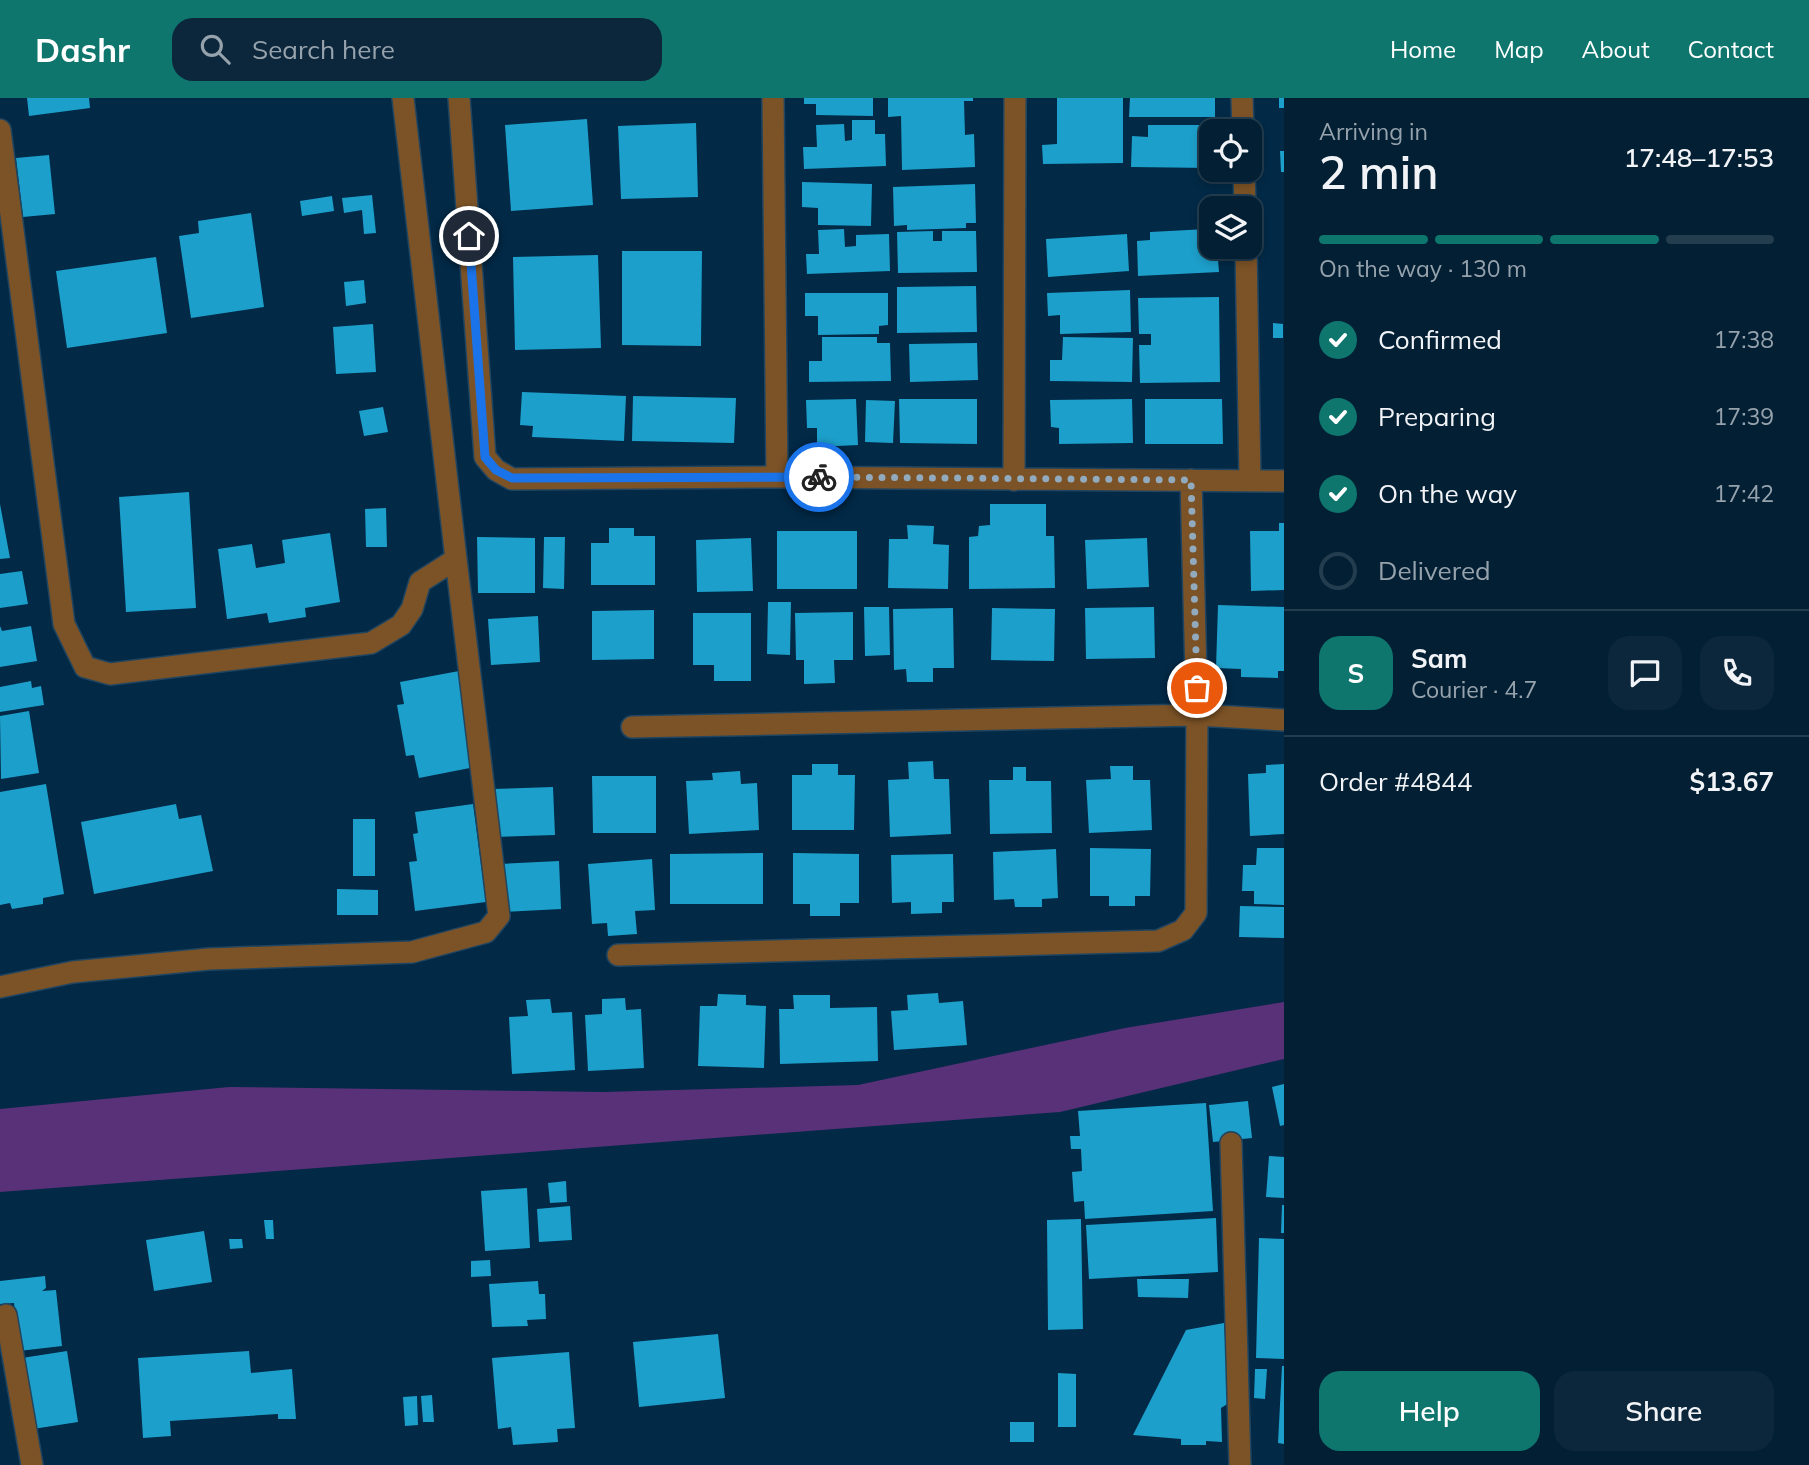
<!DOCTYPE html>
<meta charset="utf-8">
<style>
:root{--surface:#021f34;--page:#0c273c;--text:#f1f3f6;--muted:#96a2ac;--line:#233d4f;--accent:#0f766e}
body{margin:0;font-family:Mulish,sans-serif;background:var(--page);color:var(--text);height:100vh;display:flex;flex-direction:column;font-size:26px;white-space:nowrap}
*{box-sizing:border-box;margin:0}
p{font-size:23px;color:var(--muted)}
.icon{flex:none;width:38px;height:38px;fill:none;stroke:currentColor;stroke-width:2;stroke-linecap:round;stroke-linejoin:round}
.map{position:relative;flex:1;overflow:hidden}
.side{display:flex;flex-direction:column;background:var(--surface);width:525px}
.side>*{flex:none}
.tools{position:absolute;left:1199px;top:21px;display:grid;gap:14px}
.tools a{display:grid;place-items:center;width:63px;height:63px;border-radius:14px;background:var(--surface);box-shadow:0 4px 10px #0003,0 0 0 2px var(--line);font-size:35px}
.pin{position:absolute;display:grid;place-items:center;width:60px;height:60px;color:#fff;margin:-30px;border:4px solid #fff;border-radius:50%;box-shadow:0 2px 7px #0007}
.courier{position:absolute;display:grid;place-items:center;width:70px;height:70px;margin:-35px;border:5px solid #1a73e8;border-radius:50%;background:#fff;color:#222;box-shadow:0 2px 9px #0007}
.overview em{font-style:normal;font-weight:600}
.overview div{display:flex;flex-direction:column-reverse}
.overview{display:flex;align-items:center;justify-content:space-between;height:119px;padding:0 35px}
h1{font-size:46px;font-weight:600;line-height:52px}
.bar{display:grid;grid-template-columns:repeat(4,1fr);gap:10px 7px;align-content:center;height:84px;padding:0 35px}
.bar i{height:9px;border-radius:5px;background:var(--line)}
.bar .current{background:var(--accent)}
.bar p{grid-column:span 4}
.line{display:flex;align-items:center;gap:18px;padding:0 35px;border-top:2px solid var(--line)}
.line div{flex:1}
.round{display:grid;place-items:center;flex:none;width:74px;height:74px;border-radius:21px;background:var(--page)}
ol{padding:0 35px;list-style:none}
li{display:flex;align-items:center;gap:21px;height:77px}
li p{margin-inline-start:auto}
li .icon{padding:7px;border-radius:50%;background:var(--accent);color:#fff;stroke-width:4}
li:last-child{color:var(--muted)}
li i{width:38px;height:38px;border:4px solid var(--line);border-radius:50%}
.cta{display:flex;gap:14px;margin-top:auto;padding:14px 35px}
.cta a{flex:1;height:80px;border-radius:21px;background:var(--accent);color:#fff;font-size:28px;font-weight:600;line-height:80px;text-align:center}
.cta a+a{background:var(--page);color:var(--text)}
header{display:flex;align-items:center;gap:42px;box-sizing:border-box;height:98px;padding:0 35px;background:var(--accent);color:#fff}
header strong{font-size:33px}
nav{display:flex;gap:38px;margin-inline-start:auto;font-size:24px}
.search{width:490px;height:63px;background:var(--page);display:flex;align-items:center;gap:18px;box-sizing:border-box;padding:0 24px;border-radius:21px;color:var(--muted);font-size:26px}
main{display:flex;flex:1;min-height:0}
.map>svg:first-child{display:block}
</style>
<header>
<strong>Dashr</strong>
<div class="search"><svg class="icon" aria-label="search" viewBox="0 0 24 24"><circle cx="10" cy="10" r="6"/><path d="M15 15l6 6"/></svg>Search here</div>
<nav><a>Home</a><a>Map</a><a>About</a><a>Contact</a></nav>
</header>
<main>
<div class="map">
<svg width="1284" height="1367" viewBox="0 0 1284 1367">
<rect width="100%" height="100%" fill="#022946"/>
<path fill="#593179" d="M1284,904v57l-224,53 -1060,80v-83l229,-22 374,5 255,-7 267,-57z"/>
<path fill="#1d9fcb" d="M27,0h62l1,10 -61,8z
M804,0h69v18l-57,-1v-11h-12z
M888,0h85v3h-9l1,34 9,-1 1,33 -73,3 -1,-54 -13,1z
M1057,0h66v65l-80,1 -1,-19 15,-1z
M1130,0h85v19h-86z
M1279,0h5v10h-5z
M587,21l6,86 -82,6 -6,-86z
M852,22h23v14h10l1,32 -82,3 -1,-22h14l-1,-22 28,-1 1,17 7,-1z
M696,25l2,74 -77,2 -3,-73z
M1148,27h57v16h6v27l-80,-1 1,-31 16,1z
M1280,53h4v21h-3z
M49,57l6,59 -32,3 -7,-59z
M802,84l70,2 -1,42 -53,-1v-17l-16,-1z
M975,86l1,39h-10v5l-59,2v-5l-13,1 -1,-39z
M372,97l4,38 -12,1 -2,-24 -18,3 -2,-15z
M332,98l2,15 -32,5 -2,-15z
M251,115l13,94 -73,11 -12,-82 20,-3 -1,-12z
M844,131l1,18 11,-1v-11l33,-1 1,37 -83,3 -1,-20h13l-1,-24z
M1207,131l1,18h9l2,25 -81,4 -1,-35 13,-1v-8z
M933,133v10h9v-10h34l1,41 -79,1 -1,-41z
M1127,136l2,37 -81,6 -2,-38z
M622,153h80l-1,95 -79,-1z
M598,157l3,93 -86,2 -2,-93z
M156,159l11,76 -100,15 -11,-77z
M364,182l2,23 -20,3 -2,-24z
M976,188l1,46 -80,1v-46z
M1130,192l1,42 -71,2v-19l-12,1 -1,-23z
M805,195h83v32l-9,1v8l-61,1v-19h-13z
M1219,199l1,85 -80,1 -1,-38h12v-11h-12l-1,-36z
M1273,225l10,1v14h-10z
M373,226l3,48 -40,2 -3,-47z
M822,239h55v6h13l1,38 -82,1v-21h13z
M1063,239l70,1 -1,44 -82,-1v-21h12z
M977,245l1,37 -68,2 -1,-38z
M522,294l104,4 -2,45 -92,-4 1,-11 -13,-1z
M633,298l103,2 -2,45 -102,-2z
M856,301l2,46 -41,2v-19h-10l-1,-28z
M899,301h78v45l-77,-1z
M1132,301l1,44 -74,1v-16l-8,-1 -1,-27z
M1145,301h77l1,45h-78z
M866,302l29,1 -2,42 -28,-1z
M383,309l5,25 -24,4 -5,-25z
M189,394l7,116 -70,4 -7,-115z
M0,406l10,54 -10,1z
M990,406h56v32h8l1,52 -86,1v-52l9,-1 1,-10 11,-1z
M386,410l1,39h-21l-1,-38z
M1279,425h5v67l-33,1 -1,-60h29z
M907,427l27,1 -1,18 16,1 -1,44 -60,-1 1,-49h19z
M609,430h25v8h21v49h-64v-42h18z
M777,433h80v58h-80z
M330,435l10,69 -35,6 1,9 -37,6 -2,-10 -40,6 -9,-70 34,-5 4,24 29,-5 -3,-23z
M477,439l58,1v55h-57z
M544,439h21l-1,52 -21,-1z
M751,440l2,53 -56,1 -1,-52z
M1147,440l2,49 -62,2 -2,-49z
M22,473l6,33 -28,4v-34z
M768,504h23l-1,53 -23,-1z
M1218,507l66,2v64h-6v7l-37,-1v-8l-25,-1z
M864,509h25l1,48 -25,1z
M1154,509l1,51 -69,1 -1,-51z
M953,510l1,60h-21v14h-26l-1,-13 -12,1 -1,-61z
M992,510l63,1 -1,52 -63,-1z
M654,512v49l-62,1v-49z
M853,514v48h-19l1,23 -31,1v-24h-8l-1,-47z
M693,515h58v68h-37v-16h-21z
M538,518l2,46 -49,3 -3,-46z
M0,528l2,5 29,-5 6,35 -37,6z
M459,573l16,96 -56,11 -5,-23 -8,1 -9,-51 7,-1 -4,-22z
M31,583l1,7 9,-2 3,19 -44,7v-25z
M29,613l10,62 -38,6 -1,-63z
M933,663l1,18h15l2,55 -61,3 -2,-57 21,-1 -1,-17z
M812,666h26v11h17l-1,55h-62v-55h20z
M1284,666v70l-34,2 -2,-62 18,-1v-8z
M1110,668h23v14h17l2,50 -63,3 -3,-53 25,-1z
M1013,669h13v14h25l1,52 -62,1 -1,-54h24z
M740,673l1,13 16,-1 2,47 -70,4 -3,-53 27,-1 -1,-7z
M592,678h64v57h-63z
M46,686l18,110 -21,4v6l-31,5 -2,-6 -10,2v-113z
M553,689l2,48 -61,2 -2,-48z
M176,706l3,15 22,-4 12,56 -119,23 -13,-72z
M473,706l13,98 -71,9 -6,-49 8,-1 -4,-27 5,-1 -3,-21z
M353,721h22v57h-22z
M1090,750l61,1 -1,47h-15v10h-26v-10h-19z
M1257,750h27v57l-30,-1v-13h-12l1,-26h13z
M1056,751l2,49 -16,1v8h-27l-1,-8 -20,1 -1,-48z
M763,755v51h-93v-50z
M793,755l66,1v49h-19v13h-30v-12h-17z
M953,756l1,48h-12v11l-31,1v-12l-19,1 -1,-48z
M652,761l3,51 -20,1 2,23 -29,2 -1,-13 -15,1 -4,-60z
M559,763l2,48 -59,3 -2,-48z
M337,791l41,1v25h-41z
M1240,808l44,1v31l-45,-1z
M938,895l1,10 24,-2 4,44 -73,5 -3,-39 17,-1 -1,-15z
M718,896l28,1v10l20,1 -2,62 -66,-2 2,-60h17z
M793,897h37v13l47,-1 1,54 -98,3 -1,-55h15z
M625,900l1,12 15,-1 3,59 -56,3 -3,-56 17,-1v-15z
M550,901l2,14 20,-1 3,58 -63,4 -3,-57 19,-1 -2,-16z
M1284,986v41l-4,1 -8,-39z
M1248,1003l4,37 -39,4 -4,-37z
M1206,1005l7,108 -128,8 -1,-18 -10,1 -2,-30 10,-1 -1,-22h-10l-1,-13h10l-2,-25z
M1269,1058l15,1v41l-18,-1z
M566,1083l1,21 -17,1 -2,-20z
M527,1090l3,60 -45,3 -4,-60z
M1282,1107h2v28h-3z
M570,1108l2,34 -33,2 -2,-33z
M1216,1120l2,54 -129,7 -3,-54z
M1081,1121l2,110 -35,1 -1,-110z
M264,1122h9l1,19h-8z
M204,1133l8,51 -58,9 -8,-51z
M1259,1140l25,1v120l-28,-1z
M229,1141h13l1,9 -13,1z
M490,1162l1,16 -20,1v-16z
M45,1178l1,12 -4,3 14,-1 6,56 -43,5 -5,-48 -14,1v-23z
M1137,1181h52l-1,19 -50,-1z
M538,1183l1,13h6l1,25 -19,1 1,6 -36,1 -3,-43z
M1224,1225l5,80 -8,5 1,34 -16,-1v4h-25v-6l-48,-4 53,-105z
M718,1236l7,64 -86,9 -6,-65z
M67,1253l11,71 -45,7 -11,-71z
M249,1253l2,22 41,-4 4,50h-18v-5l-108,7 1,15 -28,2 -5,-80z
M569,1254l6,76 -18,1 1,13 -45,3 -2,-18 -13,2 -6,-71z
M1282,1268h2v78l-6,-1z
M1255,1271h12l-2,30 -11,-1z
M1058,1275l18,1v53h-18z
M432,1297l2,27h-11l-2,-26z
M417,1298l1,29 -13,1 -2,-29z
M1010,1324h24v20h-24z"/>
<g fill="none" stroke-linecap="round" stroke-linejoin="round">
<defs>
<path id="minor" d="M459,0l26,359 11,13 16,9 265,-2 507,4
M773,0l4,379
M1242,0l1,33
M0,32l64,494 21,43 25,7 261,-31 30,-18 11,-16 8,-27 36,-23 -53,-461
M1244,72l1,38
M1246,149l4,234
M1014,382l1,-382
M632,629l565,-12 87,5
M618,857l540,-14 25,-11 13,-17 1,-198 -6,-235
M0,889l73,-15 136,-13 203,-7 74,-20 13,-16 -43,-357
M1231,1045l9,322
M6,1217l26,150"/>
</defs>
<use href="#minor" stroke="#214560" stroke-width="24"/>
<use href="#minor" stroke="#7c5326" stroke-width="21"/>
</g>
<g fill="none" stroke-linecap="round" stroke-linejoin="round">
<path stroke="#92aabe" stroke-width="7" stroke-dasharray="0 12.6" d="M819,379l372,3 6,208"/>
<path stroke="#1a73e8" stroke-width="9" d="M469,138l16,221 11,13 16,8 307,-1"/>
</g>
</svg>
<div class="tools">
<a><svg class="icon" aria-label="locate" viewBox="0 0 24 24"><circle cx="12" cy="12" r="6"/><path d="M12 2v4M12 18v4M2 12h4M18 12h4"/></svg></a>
<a><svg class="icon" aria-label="layers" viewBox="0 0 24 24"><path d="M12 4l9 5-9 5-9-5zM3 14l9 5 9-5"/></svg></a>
</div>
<div class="pin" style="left:1197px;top:590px;background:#ea580c"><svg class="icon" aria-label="bag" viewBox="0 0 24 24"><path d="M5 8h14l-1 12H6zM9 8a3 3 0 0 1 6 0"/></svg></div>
<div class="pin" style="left:469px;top:138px;background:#1f2937"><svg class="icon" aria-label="home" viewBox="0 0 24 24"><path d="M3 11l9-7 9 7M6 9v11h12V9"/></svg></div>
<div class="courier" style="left:819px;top:379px"><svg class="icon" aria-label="bike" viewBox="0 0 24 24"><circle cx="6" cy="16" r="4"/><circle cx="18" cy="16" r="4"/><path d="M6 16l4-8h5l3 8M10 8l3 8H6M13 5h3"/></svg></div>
</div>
<section class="side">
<div class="overview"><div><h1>2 min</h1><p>Arriving in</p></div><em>17:48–17:53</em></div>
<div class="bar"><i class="current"></i><i class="current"></i><i class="current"></i><i></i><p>On the way · 130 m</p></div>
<ol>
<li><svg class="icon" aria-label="check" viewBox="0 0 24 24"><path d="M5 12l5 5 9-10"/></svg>Confirmed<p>17:38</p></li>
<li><svg class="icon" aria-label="check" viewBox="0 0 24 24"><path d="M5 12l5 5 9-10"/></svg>Preparing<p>17:39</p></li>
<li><svg class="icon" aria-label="check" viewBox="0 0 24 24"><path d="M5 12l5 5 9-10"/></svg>On the way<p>17:42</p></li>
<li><i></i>Delivered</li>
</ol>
<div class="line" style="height:126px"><b class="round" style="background:var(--accent);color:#fff">S</b><div><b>Sam</b><p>Courier · 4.7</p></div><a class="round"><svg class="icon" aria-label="chat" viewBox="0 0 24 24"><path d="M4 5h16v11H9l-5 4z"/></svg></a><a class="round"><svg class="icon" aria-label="phone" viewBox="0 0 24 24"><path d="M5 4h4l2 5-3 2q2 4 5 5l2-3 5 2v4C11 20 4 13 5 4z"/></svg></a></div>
<div class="line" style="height:91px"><div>Order #4844</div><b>$13.67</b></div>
<div class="cta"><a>Help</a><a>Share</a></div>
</section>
</main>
